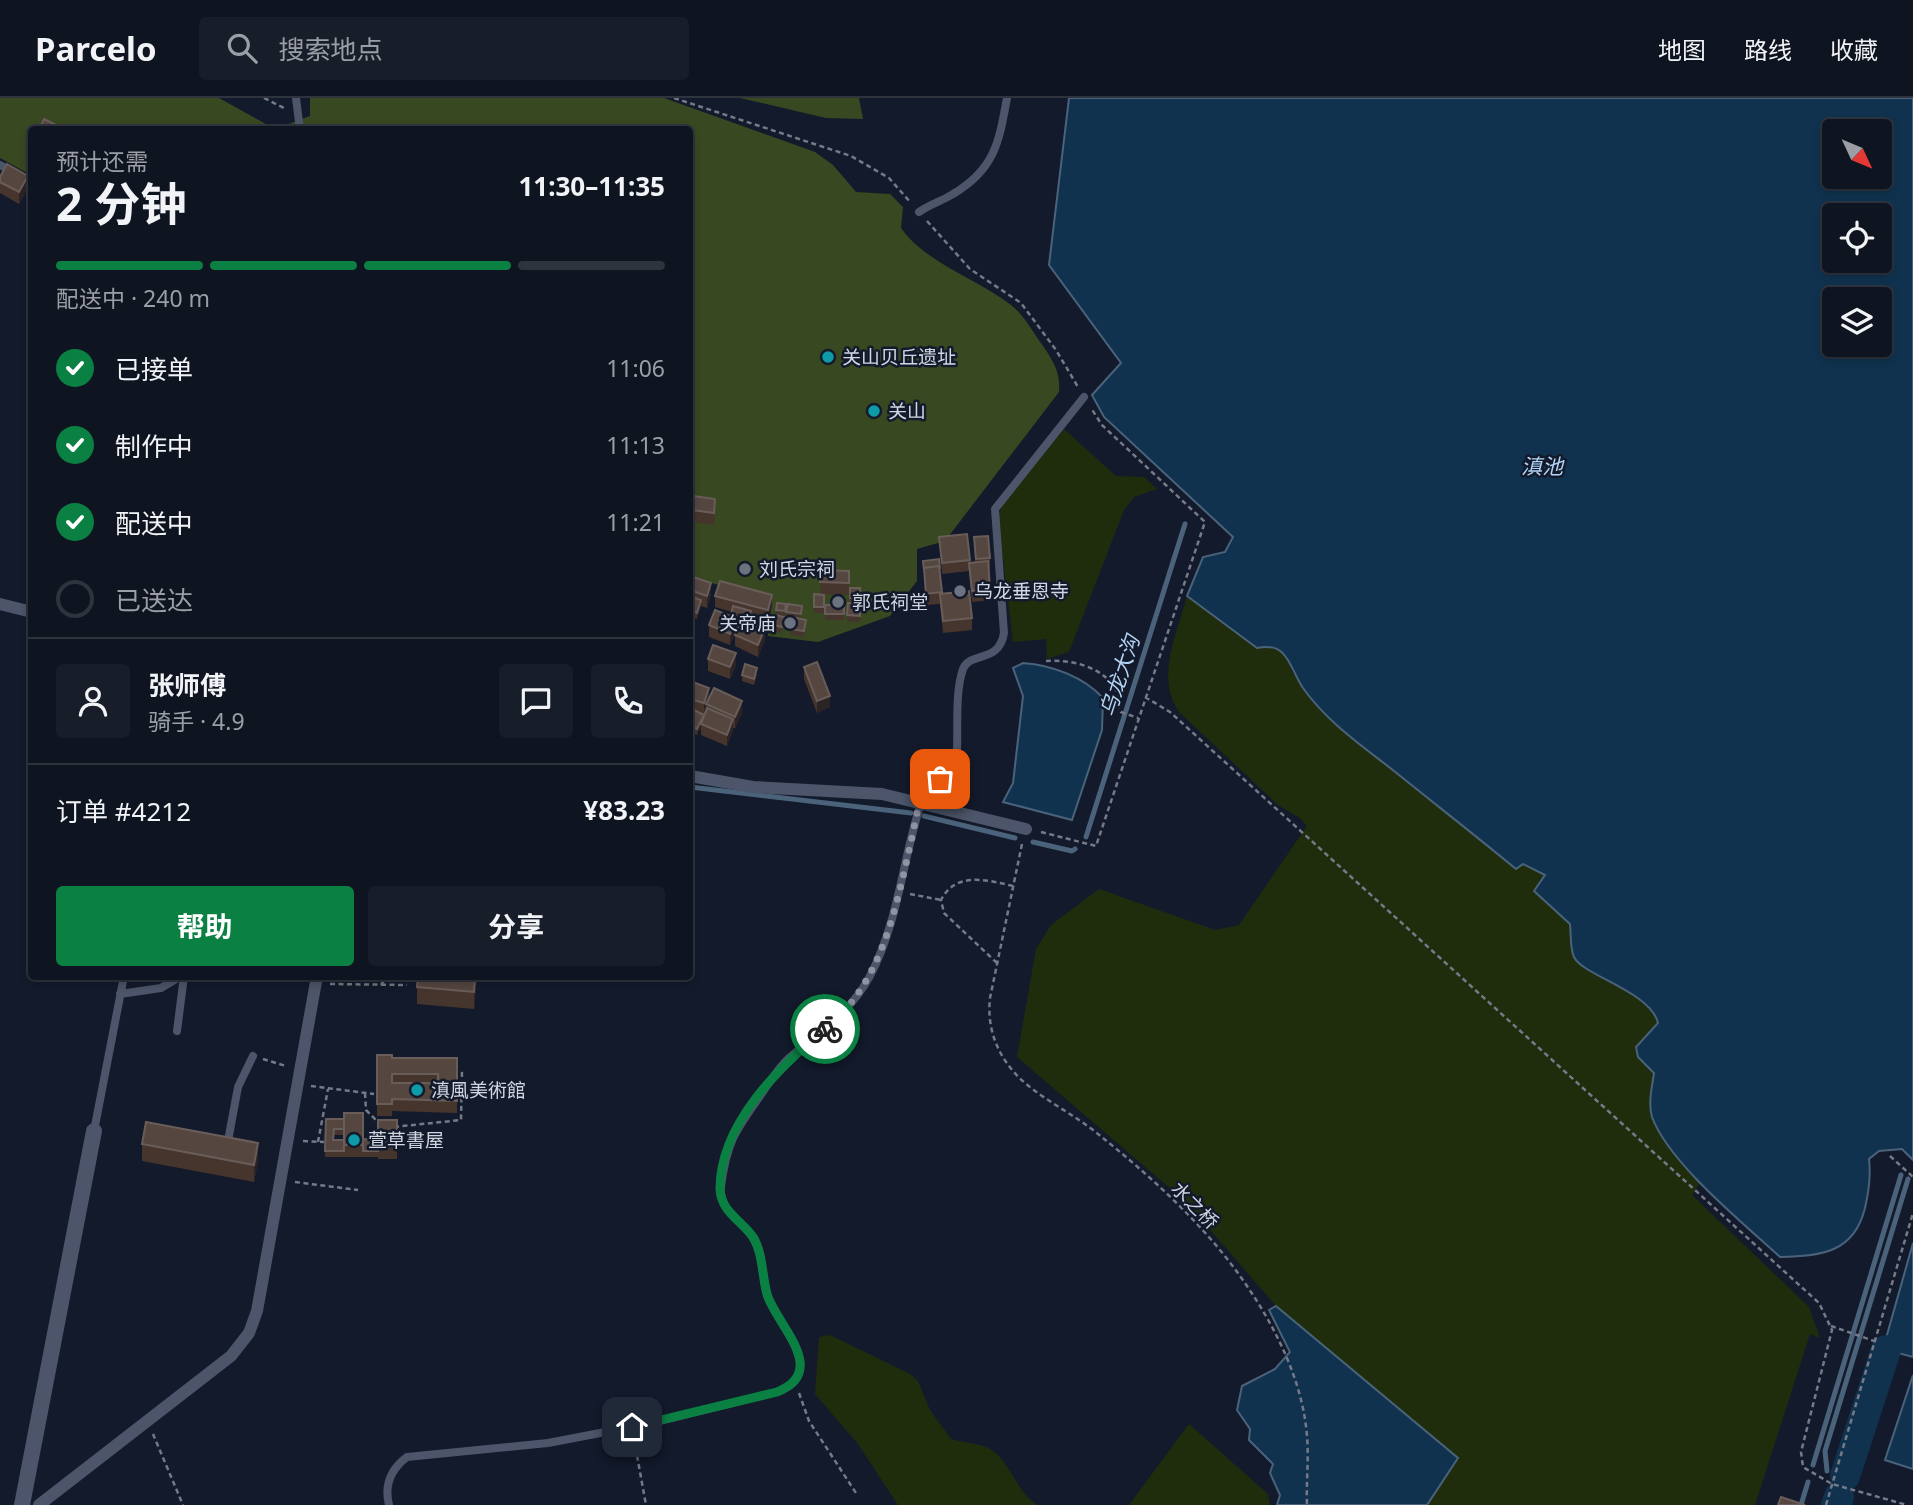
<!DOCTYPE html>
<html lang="zh">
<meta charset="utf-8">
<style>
:root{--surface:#0e1420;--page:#171d29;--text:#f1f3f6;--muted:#9b9ea5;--line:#2e333e;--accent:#0b8043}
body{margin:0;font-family:"Noto Sans","Noto Sans SC",sans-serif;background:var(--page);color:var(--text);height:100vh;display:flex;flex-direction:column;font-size:26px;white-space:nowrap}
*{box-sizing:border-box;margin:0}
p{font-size:23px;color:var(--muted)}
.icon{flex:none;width:38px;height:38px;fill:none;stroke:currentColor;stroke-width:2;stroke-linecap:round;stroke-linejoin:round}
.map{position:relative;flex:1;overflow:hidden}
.side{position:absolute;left:28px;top:28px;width:665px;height:854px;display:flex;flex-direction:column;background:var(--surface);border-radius:7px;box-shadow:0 4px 10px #0003,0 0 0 2px var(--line)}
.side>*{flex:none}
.needle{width:46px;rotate:134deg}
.controls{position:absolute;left:1822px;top:21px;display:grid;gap:14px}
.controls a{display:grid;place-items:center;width:70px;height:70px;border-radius:7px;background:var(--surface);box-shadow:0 4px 10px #0003,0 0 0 2px var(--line);font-size:35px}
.pin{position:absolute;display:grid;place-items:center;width:60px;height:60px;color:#fff;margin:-30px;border-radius:14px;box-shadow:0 4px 10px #0006}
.courier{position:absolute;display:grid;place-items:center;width:70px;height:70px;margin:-35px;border:5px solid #0b8043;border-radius:50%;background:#fff;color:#222;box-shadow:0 2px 9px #0007}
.headline em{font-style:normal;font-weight:700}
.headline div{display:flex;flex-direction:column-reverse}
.headline{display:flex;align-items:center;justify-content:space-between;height:119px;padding:0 28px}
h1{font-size:46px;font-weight:700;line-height:52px}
.bar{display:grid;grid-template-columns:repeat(4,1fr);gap:10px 7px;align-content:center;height:84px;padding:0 28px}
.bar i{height:9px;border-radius:5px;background:var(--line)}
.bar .selected{background:var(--accent)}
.bar p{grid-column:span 4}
.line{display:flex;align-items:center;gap:18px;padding:0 28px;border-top:2px solid var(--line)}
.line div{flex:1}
.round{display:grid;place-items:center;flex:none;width:74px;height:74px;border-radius:7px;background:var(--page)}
ol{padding:0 28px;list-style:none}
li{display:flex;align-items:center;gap:21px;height:77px}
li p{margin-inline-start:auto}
li .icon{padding:7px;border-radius:50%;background:var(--accent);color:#fff;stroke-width:4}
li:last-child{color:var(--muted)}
li i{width:38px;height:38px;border:4px solid var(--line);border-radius:50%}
.button{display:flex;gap:14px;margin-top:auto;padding:14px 28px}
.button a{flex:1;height:80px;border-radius:7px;background:var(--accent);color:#fff;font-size:28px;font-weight:700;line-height:80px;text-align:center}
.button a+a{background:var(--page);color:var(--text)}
header{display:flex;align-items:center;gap:42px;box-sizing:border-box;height:98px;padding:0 35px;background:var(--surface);border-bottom:2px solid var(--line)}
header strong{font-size:33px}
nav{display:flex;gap:38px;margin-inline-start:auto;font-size:24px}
.search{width:490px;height:63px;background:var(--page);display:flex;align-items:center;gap:18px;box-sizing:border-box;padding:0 24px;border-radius:7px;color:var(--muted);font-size:26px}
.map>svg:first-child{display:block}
</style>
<header>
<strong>Parcelo</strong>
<div class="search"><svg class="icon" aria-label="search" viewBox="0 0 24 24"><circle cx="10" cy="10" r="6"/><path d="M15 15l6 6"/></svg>搜索地点</div>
<nav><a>地图</a><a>路线</a><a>收藏</a></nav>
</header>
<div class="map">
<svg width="1913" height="1407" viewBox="0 0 1913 1407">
<rect width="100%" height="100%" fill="#131a2b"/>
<path fill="#202d0d" d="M1064,331l52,47 28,1 13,12 -23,8 -10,13 -55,142 -22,7 -1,-20 -33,3 -15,-124 4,-12z
M1187,498l70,51c22,-4 29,4 35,25l224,196 7,-4 23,11 -12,17 36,32c1,10 0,25 4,33 8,18 77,35 84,66l-22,24 2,10 16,16 -4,33 28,51 22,26 -8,12 117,112 11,31 -10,-4 -55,171h-328l30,-47 -181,-152 -90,-104 -169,-145 19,-108 15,-24 48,-36 116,41 24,-5 68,-99 -7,-8 -22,-13 -99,-93c-24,-35 -2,-78 8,-116z
M830,1237l80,39 8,7 12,29 21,29c12,4 32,4 42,12 19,14 25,44 45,54h-140l-40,-61 -43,-50 4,-57z
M1189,1326l79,70 2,11h-141z"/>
<path fill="#384820" d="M0,0h219l56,31 35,-13v-18h354l151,54 18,13 23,27 34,2 13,13 -2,21c26,36 75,50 110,77 12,9 21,26 30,38 11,16 20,29 18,49l-114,149 -28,8v32l-27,35 -72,26 -50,-6 4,-36 -82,-23v-447h-658l-1,45 -31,-17z
M740,0h119l4,21 -37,-1z"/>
<path fill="#10324f" stroke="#4a637b" stroke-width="2" fill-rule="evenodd" d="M1069,0h844v1062l-11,-11 -23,2 -10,8c2,17 0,32 -4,49 -11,45 -44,48 -85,49 -37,-34 -111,-94 -128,-140 -4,-14 0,-30 2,-44l-16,-16 -2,-10 22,-24c-7,-31 -76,-48 -84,-66 -4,-8 -3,-23 -4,-33l-36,-33 11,-16 -22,-11 -7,5c-40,-33 -81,-65 -122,-98 -33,-26 -67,-49 -91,-83 -14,-21 -15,-47 -46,-40l-70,-52 16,-39 22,-5 8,-15 -129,-120 -12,-22 29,-32 -72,-98zM1880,33v46h-46v-46zM1880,117v46h-46v-46zM1834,201h46v46h-46z
M1023,565c29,2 61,14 80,35l-1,32 -30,90 -69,-18 10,-19 10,-87 -10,-28z
M1913,1145v114l-30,-8z
M1276,1208l182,152 -31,47h-150l3,-10 -10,-22 3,-9 -24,-24 1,-11 -13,-19 5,-24 33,-17 15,-17 -21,-42z
M1913,1277v94l-28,-9z"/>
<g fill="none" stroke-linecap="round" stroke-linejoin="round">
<path stroke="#4a637b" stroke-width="5" d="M690,689l221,26
M924,718l91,22
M1086,739l99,-313
M1033,744l39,9 3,-2
M1813,1367l88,-290
M1827,1373l-2,-20 83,-272
M1801,1407l7,-23"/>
<path stroke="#10324f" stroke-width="30" d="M1845,1378l41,-126
M1836,1407l3,-8"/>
<path stroke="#747a88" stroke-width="2.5" stroke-dasharray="5 3.5" stroke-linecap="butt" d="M264,0l20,10
M674,0l177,58 38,22 22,25
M927,123l43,48 51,34 35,47 22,37
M1046,563c25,-2 63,6 72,35 1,6 0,10 3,16l17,6
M1145,599l25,15 649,591 13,27 -31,122 2,15 29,17 75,21
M1041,734l55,14 109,-324 -103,-97 -11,-17
M1022,746l-32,154c-3,27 5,52 23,73 20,24 60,42 85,63 55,44 112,96 151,155 29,43 54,95 58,147 2,23 -1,46 0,69
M910,796l31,6
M997,865l-53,-50 -3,-13c15,-29 46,-20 72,-14
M330,886l77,1
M381,887l6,-9
M263,961l23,7
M311,988l63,8
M365,995l1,17 15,15
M394,1029l67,-7 1,-49
M303,1043l21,1
M318,1044l10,-53
M1890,1058l23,21
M295,1084l63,8
M1831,1228l46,16
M799,1295l10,28 47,72
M153,1336l30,71
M634,1341l12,66
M1826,1407l87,-292"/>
<path stroke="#4c5569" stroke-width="8" d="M296,0l4,32
M0,67l32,17
M919,114c11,-8 23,-11 34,-18 42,-25 46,-52 54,-96
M946,710c4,-19 9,-39 11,-58 1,-25 -2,-58 6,-81 7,-18 36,-5 41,-36l-9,-124 89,-112
M120,896l41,-6 20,-12
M177,933l7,-55
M94,1033l30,-155
M222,1042l6,1 10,-54 15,-31
M389,1407c-5,-20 2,-36 18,-48l141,-14 99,-19 130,-32c53,-20 -1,-68 -10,-97 -5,-18 -4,-40 -14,-57 -10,-17 -35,-27 -32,-52 6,-44 14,-55 39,-90 9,-13 17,-27 29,-38 30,-26 62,-46 81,-82 31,-59 33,-127 56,-188l9,-8 16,2"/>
<path stroke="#4c5569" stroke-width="12" d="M0,506l32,8
M690,678l63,11 129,7 144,35
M39,1407l192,-149 18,-23 8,-22 60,-335"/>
<path stroke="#4c5569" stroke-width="16" d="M22,1407l72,-374"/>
</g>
<path fill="#46352d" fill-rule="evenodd" d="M0,79l28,10 -9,17 -19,-11z
M32,90v22l-5,-2v-12z
M692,412l23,1 -1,14 -22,-3z
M967,436l3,29h5l-1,-26 16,21v11l-1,1 1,30 -18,2 -3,-31 -27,3 -3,-37z
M939,461l3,35 30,24v12l-29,3 -3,-29 -14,1 -3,-44z
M820,472l29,1v24l-29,-1z
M690,478l21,18 -4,14 -6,-2 -4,13 -7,-3z
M850,490h10v34l-13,-1 1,-18h2z
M814,496l10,1v18h-10z
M715,498l57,11 -4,14 -17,-4 -1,5 15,18 -7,17 -23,-11v-11l4,-10 -3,-1v6l-6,15 -21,-8v-12l22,-9 1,-4 -17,-5z
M825,507h19v15h-19z
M776,512h10l-4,23 -9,-2z
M786,514h16l-1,7 5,7 -2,11 -14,-2 2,-16 -6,-1z
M708,561l28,6 -6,14 -22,-8z
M804,569l26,40 -13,6 -13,-34z
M757,576l-3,11 -12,-4v-6z
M690,583l19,17 33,15 -7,15h-2v2l-6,16 -26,-11v-7l-4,7 -7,-4v-12l3,-7 -3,-2z
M477,878l-3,33 -57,-5v-17z
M377,957l15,3h65v55l-65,-2v5h-15z
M326,1021l37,20 15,1 19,-20v39h-19v-2h-53zM334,1037h10v5h-10z
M142,1046l116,16 -4,22 -112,-21z"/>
<path fill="#2c2324" d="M28,78v11l-9,17v-12z
M711,485v11l-4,14v-12z
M772,497v12l-4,14v-11z
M701,502v6l-4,13v-6z
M736,520v12l-6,15v-11z
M765,530v12l-7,17v-12z
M736,555v12l-6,14v-12z
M709,590v12l-3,4v4l-2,7v-12z
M830,598v11l-13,6v-12z
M742,603v12l-7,15v-11z
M704,617l-3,9v4l-4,7v-6z
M733,621v11l-6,16v-11z
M475,878h2l-3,33v-17z
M258,1045v17l-4,22v-17z"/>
<path fill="#554640" stroke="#695d5a" stroke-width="2" fill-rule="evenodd" d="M44,21l22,11h-27z
M7,66l21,12 -9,16 -19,-10v-5z
M32,90v11l-5,-3z
M694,398l21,3 -1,14 -22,-3z
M967,436l3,26 -28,3 -3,-26z
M988,438l2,22 -14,1 -2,-22z
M939,461l1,10 -1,-3 -15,2v2l-1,-9z
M988,463l2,27 -18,3 -3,-28z
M939,468l3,26 -16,2 -2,-26z
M820,472l29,1v12l-29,-1z
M690,478l21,7 -4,13 -17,-6z
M720,483l52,14 -4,15 -53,-14z
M850,490h10v10h-10z
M969,493l3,27 -29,3 -3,-27z
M814,496l10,1v12h-10z
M690,498l11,4 -4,13 -7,-3z
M777,505l9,1 -1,7 -9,-1z
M848,505h12v13l-13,-1z
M788,506l14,2 -1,8 -15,-2z
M825,507h19v9h-19z
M733,508l18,5 -3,10 -6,-3 -1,2 -10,-4z
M715,512l21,8 -6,16 -21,-9z
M775,517l9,2 -2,10 -9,-2z
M792,519l14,3 -2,11 -14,-2z
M742,520l23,10 -7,17 -23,-10z
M713,547l23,8 -6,14 -22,-8z
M817,564l13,34 -13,5 -13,-34z
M745,566l12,4 -3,11 -12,-4z
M690,583l19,7 -5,15 -14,-4z
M714,590l28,13 -7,16 -29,-13z
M707,610l26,11 -6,16 -26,-11z
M694,612l10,5 -7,14 -7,-4v-6z
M418,878h57l-1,16 -57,-5z
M377,957h15v3h65v43l-65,-2v5h-15zM392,976h46v9h-46z
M344,1015h19v32h-19z
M326,1021h18v10h-10l-1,11h11v11h-19z
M378,1022h19v27h-19z
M146,1024l112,21 -4,22 -112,-21z
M363,1041l15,1v11h-15z
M1781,1399l24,8h-27z"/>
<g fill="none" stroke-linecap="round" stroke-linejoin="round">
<path stroke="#8e94a2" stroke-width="7" stroke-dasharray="0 12.6" d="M825,931c56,-45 70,-117 85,-183 5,-20 7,-45 19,-63l11,-4"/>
<path stroke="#0b8043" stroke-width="9" d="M632,1329l145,-35c54,-21 -2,-69 -10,-98 -5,-18 -4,-41 -14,-57 -11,-16 -32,-25 -33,-48 0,-65 59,-122 105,-160"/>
</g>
<g fill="#0f9aa8" stroke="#131a2b" stroke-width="2.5">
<circle cx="828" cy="259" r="7"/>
<circle cx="874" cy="313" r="7"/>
<circle cx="417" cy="992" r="7"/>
<circle cx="354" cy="1042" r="7"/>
</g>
<g fill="#6b7280" stroke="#131a2b" stroke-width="2.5">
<circle cx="745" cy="471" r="7"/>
<circle cx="960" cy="493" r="7"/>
<circle cx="838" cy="504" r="7"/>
<circle cx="790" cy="525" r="7"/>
</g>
<g text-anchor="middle" stroke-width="5" stroke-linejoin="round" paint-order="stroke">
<g font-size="19" fill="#d1d6e2" stroke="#131a2b" text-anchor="start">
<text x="842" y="266">关山贝丘遗址</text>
<text x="888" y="320">关山</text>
<text x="759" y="478">刘氏宗祠</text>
<text x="974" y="500">乌龙垂恩寺</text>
<text x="852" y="511">郭氏祠堂</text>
<text x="776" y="532" text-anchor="end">关帝庙</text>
<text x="431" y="999">滇風美術館</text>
<text x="368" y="1049">萱草書屋</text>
</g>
<g font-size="19" fill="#d1d6e2" stroke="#131a2b">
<text transform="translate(1195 1107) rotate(45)" y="7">水之桥</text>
</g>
<g font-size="21" font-style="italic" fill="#b3d4f5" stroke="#131a2b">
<text x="1542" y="376">滇池</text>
<text transform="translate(1120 578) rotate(-72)" y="7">乌龙大沟</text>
</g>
</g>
</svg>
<div class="controls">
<a><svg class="needle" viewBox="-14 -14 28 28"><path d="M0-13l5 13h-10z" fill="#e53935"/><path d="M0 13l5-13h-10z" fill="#9b9ea5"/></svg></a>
<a><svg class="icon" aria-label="locate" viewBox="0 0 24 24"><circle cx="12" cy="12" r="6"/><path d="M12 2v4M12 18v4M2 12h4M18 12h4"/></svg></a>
<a><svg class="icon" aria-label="layers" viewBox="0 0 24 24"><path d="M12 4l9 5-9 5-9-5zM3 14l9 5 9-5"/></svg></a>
</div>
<div class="pin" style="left:940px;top:681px;background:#ea580c"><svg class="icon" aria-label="bag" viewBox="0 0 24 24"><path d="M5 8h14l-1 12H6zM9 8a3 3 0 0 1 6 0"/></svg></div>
<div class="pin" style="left:632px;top:1329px;background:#1f2937"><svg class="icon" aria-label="home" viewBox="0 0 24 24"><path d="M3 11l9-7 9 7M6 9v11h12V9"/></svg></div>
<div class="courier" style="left:825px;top:931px"><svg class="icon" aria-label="bike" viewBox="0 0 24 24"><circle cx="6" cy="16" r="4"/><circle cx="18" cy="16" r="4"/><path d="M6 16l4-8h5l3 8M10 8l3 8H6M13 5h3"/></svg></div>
<section class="side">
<div class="headline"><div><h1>2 分钟</h1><p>预计还需</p></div><em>11:30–11:35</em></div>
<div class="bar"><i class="selected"></i><i class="selected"></i><i class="selected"></i><i></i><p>配送中 · 240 m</p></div>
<ol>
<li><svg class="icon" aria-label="check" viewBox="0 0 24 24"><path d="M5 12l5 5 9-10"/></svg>已接单<p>11:06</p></li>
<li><svg class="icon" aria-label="check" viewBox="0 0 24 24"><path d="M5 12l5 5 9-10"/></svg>制作中<p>11:13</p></li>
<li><svg class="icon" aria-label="check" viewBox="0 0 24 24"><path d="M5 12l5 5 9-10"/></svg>配送中<p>11:21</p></li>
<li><i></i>已送达</li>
</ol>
<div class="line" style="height:126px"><a class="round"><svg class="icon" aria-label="person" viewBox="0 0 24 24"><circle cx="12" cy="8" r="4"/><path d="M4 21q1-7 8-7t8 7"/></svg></a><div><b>张师傅</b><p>骑手 · 4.9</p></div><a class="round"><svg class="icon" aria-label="chat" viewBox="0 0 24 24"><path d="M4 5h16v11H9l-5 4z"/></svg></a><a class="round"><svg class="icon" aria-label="phone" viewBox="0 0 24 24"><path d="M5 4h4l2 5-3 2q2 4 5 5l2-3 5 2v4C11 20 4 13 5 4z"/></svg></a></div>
<div class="line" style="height:91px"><div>订单 #4212</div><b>¥83.23</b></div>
<div class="button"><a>帮助</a><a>分享</a></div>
</section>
</div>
